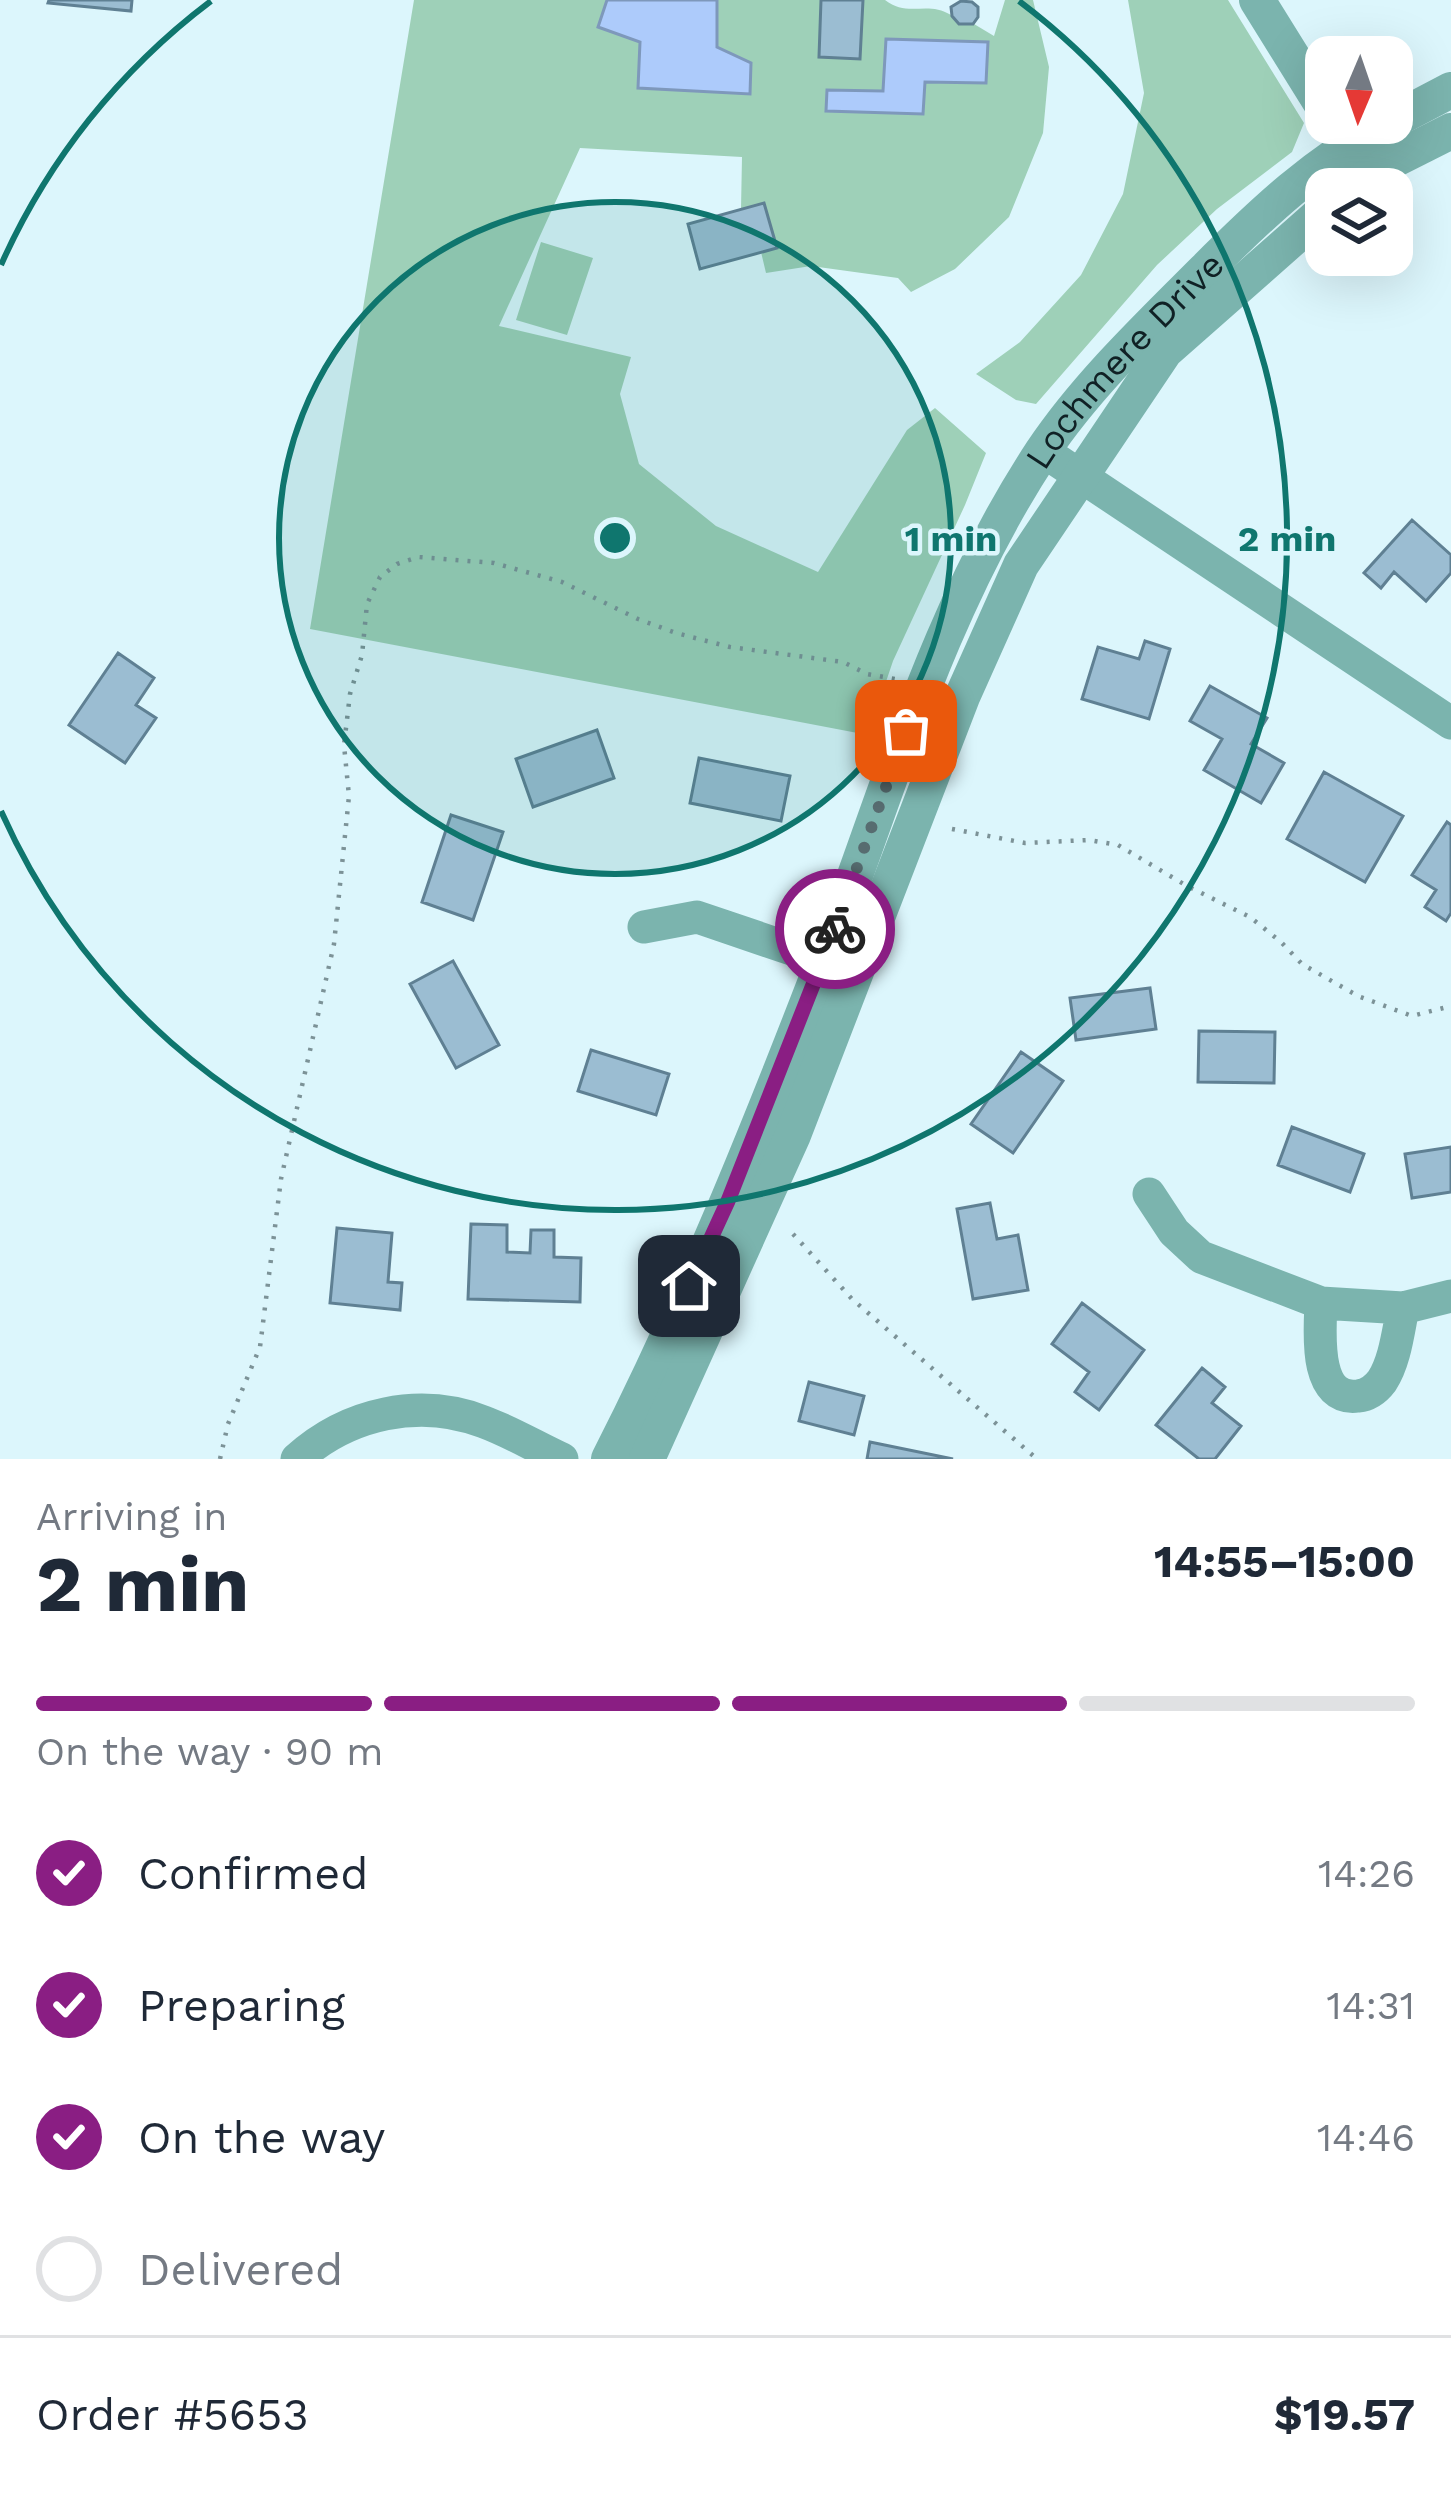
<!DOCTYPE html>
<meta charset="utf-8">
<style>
:root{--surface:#fff;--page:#f2f2f3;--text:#1f2937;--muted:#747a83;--line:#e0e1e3;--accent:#8a1e83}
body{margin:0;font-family:"Work Sans",sans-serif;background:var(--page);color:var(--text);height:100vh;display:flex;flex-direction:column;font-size:45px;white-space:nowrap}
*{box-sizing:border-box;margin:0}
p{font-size:39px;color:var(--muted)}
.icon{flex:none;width:66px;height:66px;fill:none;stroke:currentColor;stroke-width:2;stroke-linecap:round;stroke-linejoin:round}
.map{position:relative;height:1459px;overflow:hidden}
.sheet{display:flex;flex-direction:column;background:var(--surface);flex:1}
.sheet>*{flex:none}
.needle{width:78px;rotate:182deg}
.fabs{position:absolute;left:1305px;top:36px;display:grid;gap:24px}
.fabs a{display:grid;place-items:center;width:108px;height:108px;border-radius:24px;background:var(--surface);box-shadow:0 12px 48px #0002;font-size:60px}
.pin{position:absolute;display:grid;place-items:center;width:102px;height:102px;color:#fff;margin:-51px;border-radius:24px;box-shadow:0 6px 18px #0006}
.courier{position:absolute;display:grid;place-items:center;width:120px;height:120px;margin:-60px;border:9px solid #8a1e83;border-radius:50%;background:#fff;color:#222;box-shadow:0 3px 15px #0007}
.summary em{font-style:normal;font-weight:700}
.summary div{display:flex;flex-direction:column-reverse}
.summary{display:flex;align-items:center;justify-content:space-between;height:204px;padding:0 36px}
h1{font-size:78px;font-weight:700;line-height:90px}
.bar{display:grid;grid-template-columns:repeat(4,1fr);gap:18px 12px;align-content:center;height:144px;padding:0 36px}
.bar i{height:15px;border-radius:9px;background:var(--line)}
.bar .current{background:var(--accent)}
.bar p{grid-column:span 4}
.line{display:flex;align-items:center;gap:30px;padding:0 36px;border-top:3px solid var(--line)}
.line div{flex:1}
ol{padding:0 36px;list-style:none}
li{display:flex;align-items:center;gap:36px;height:132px}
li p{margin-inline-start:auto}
li .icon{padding:12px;border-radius:50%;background:var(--accent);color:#fff;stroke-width:4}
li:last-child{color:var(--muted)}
li i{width:66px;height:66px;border:6px solid var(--line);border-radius:50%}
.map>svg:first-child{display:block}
</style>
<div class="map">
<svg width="1451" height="1459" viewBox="0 0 1451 1459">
<rect width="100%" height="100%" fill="#dcf6fc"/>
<path fill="#9ed0b8" d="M414,0h471c23,18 42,0 66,15v-8c10,-6 17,-7 27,0v10l-4,7 20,12 11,-36h28l16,67 -6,66 -34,84 -54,52 -44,23 -13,-14 -87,-12 -45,7 -5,-21 16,-5 -13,-44 -23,6 1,-52 -162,-9 -81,178 132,31 -11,37 19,70 77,62 102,46 89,-142 28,-22 51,45 -21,52 -72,156 -25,74 -558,-106z
M1128,0h100l76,123 -12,29 -75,57 -60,56 -121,139 -20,-4 -40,-26 44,-32 61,-67 42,-81 21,-101z
M541,242l52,16 -26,77 -51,-15z"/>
<path fill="#adcbfb" stroke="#7e98bb" stroke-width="3" d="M607,0h110v47l34,16 -1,31 -112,-6 2,-46 -42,-15z
M886,39l102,3 -2,41 -61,-1 -2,32 -97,-3 1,-21 56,1z"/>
<path fill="#9bbdd2" stroke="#5f8093" stroke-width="3" d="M49,0h83l-1,11 -83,-8z
M821,0h42l-3,59 -41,-2z
M961,1l11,1 6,5v10l-5,7h-14l-7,-8 -1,-9z
M764,203l13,45 -77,21 -12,-45z
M1412,520l39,35v18l-25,28 -32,-29 -13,16 -17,-15z
M1145,641l25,8 -21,70 -67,-20 16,-52 41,12z
M118,653l36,25 -18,27 20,13 -31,45 -56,-38z
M1210,686l57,32 -16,26 33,19 -23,40 -57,-33 18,-31 -32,-18z
M597,730l17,48 -81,29 -17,-48z
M699,758l91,18 -9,45 -91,-18z
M1324,772l79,44 -38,66 -78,-43z
M451,815l52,17 -30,88 -51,-18z
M1447,822l4,3v88l-5,8 -21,-14 11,-17 -24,-15z
M453,961l46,84 -43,23 -46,-84z
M1150,988l6,41 -80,11 -6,-42z
M1199,1031l76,1 -1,51 -76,-1z
M591,1050l78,24 -13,41 -78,-24z
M1021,1052l42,29 -50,72 -42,-29z
M1292,1127l72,27 -14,38 -72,-27z
M1451,1147v45l-39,6 -7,-44z
M990,1203l7,36 21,-4 10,55 -55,9 -16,-90z
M471,1224l36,1v27l23,1 1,-23h23v27l27,1 -1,44 -112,-3z
M337,1228l55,5 -4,49 14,1 -2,27 -70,-7z
M1082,1303l62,47 -45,60 -24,-18 14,-20 -37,-28z
M1202,1368l23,19 -13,16 29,23 -26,33h-16l-43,-34z
M809,1382l55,14 -10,39 -55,-14z
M870,1442l83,17h-86z"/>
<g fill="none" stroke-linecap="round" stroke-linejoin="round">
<path stroke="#7c9297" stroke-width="4.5" stroke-dasharray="3 9" stroke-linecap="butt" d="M952,829l73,14 64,-3 29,5 69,41 63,31 31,25 21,22 56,32 54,20 39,-10
M793,1234l59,65 185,160
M220,1459l8,-35 32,-77 21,-168 53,-235 15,-148 -5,-51 6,-51 12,-39 5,-51 13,-27 17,-13 21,-7 76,6 68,19 76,37 38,14 54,14 113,15 24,12 28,5"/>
<path stroke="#7bb4ae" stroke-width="33" d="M1043,451l408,272
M644,927l53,-10 106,36 43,23
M1149,1194l25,38 27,25 120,46 82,5 48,-12
M1321,1303c-1,27 -8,99 37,93 10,-1 18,-7 24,-15 13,-20 16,-49 21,-73
M297,1459c51,-46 123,-62 187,-37 27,10 52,25 78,37"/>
<g stroke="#7bb4ae" stroke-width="36">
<path d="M1257,0l69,111"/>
<path d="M1392,121l59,-31"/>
<path d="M1348,189l16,-14 87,-44"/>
<path id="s1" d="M609,1459c81,-159 148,-325 212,-491 68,-177 115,-355 221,-516 44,-66 107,-126 163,-182 57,-57 112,-109 183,-147"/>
<path d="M647,1459l146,-324 169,-438 59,-132 144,-214 161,-142"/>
</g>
</g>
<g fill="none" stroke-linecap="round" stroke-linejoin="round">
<path stroke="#576c70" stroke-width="12" stroke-dasharray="0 21.6" d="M835,929l71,-198"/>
<path stroke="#8a1e83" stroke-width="15" d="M689,1286l39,-85 107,-272"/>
</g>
<circle cx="615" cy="538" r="336" fill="#0f766e" fill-opacity=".12"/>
<g fill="none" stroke="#0f766e" stroke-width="6">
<circle cx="615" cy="538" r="336"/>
<path d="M1 265A672 672 0 0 1 211 1M1019 1A672 672 0 1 1 1 811"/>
</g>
<g text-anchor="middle" stroke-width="9" stroke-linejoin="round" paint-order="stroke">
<g font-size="36" fill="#102125" stroke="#dcf6fc">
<text dy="13" stroke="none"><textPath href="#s1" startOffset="1221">Lochmere Drive</textPath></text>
</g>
</g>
<circle cx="615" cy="538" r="18" fill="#0f766e" stroke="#dcf6fc" stroke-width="6"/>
<g font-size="36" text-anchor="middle" font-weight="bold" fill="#0f766e" stroke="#dcf6fc" stroke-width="9" stroke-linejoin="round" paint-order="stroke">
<text x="951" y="551">1 min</text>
<text x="1287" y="551">2 min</text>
</g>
</svg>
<div class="fabs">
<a><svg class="needle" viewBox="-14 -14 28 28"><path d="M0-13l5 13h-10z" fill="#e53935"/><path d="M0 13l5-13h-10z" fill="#747a83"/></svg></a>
<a><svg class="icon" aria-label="layers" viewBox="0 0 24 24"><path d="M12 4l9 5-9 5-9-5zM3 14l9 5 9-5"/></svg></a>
</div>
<div class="pin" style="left:906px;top:731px;background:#ea580c"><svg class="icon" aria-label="bag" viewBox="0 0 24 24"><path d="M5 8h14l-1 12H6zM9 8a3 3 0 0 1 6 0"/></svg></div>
<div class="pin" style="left:689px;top:1286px;background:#1f2937"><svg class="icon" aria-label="home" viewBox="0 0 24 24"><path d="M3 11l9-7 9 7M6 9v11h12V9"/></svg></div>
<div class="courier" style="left:835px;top:929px"><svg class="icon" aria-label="bike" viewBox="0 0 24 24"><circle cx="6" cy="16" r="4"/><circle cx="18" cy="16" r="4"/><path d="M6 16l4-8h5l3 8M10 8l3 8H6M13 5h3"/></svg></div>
</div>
<section class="sheet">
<div class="summary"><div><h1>2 min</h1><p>Arriving in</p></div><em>14:55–15:00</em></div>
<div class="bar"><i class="current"></i><i class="current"></i><i class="current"></i><i></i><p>On the way · 90 m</p></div>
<ol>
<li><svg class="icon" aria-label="check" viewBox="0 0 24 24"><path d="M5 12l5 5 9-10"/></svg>Confirmed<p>14:26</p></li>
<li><svg class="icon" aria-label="check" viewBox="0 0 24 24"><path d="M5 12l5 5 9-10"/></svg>Preparing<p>14:31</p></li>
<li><svg class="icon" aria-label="check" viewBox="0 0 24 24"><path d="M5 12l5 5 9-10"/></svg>On the way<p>14:46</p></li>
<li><i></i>Delivered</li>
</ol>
<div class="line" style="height:156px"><div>Order #5653</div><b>$19.57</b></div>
</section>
